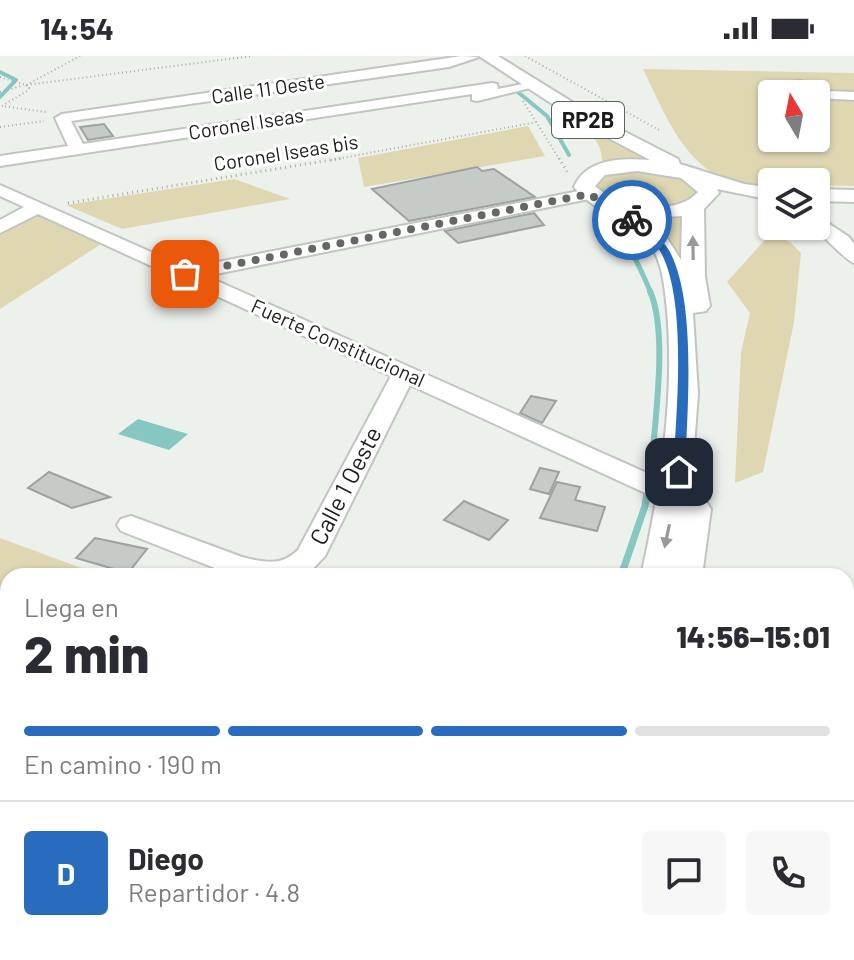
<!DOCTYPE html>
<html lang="es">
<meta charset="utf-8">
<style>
:root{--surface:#fff;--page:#f7f7f7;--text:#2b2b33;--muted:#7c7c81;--line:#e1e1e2;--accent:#296cbe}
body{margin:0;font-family:Barlow,sans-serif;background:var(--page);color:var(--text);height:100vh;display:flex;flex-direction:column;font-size:30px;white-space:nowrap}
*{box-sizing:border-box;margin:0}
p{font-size:26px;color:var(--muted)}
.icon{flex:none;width:44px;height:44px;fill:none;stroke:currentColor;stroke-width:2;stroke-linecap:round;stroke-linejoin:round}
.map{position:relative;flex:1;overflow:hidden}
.side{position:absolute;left:0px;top:512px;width:854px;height:392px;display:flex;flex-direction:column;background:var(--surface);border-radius:24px 24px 0 0;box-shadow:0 2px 6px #0004}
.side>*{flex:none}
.needle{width:52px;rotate:350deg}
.controls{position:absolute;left:758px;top:24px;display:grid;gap:16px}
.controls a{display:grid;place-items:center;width:72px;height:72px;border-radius:8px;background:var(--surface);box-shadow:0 2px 6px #0004;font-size:40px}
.pin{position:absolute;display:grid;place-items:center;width:68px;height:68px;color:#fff;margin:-34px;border-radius:16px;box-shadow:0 4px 12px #0006}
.courier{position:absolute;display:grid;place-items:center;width:80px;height:80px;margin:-40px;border:6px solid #296cbe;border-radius:50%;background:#fff;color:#222;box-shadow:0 2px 10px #0007}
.overview em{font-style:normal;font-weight:800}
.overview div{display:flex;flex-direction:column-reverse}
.overview{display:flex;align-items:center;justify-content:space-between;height:136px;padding:0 24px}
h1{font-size:52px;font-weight:800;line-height:60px}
.bar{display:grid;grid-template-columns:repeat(4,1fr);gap:12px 8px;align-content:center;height:96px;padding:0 24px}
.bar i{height:10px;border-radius:6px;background:var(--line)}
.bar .selected{background:var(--accent)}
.bar p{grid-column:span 4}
.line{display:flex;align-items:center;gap:20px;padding:0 24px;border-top:2px solid var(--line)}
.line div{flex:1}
.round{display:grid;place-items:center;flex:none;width:84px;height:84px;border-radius:8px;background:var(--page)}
.status{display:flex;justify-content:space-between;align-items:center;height:56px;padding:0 40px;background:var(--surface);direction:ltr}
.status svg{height:22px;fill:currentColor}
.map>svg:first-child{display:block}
</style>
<div class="status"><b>14:54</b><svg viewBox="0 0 49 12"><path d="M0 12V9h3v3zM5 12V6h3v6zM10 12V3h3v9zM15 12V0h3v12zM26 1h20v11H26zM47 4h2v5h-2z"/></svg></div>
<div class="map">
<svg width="854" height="904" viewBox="0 0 854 904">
<rect width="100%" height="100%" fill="#edf1ec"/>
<path fill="#dfd7b2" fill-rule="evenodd" d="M476,0l50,25 53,39 77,42 -21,-2 -32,4c-1,-6 -2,-13 -4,-18 -15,-31 -92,-73 -123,-90z
M643,13l211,4v113l-38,-1v-3c-26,0 -49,4 -74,1 -54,-6 -78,-71 -99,-114zM772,38h44v44h-44z
M528,70l17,30 -181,31 -6,-29z
M633,113l47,7 17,12v6c-20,18 -90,18 -101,-9l9,-11z
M234,123l56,20 -168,30 -56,-24z
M630,158l52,2 -2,31 15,188 -12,89 -5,-251z
M43,160l60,27 -103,66v-74l26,-15z
M771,177l19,9 11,11 -7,69 -31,150 -28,11 6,-131 9,-39 -23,-31z
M0,482l103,38h-95v42l-8,-3z
M846,775l8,2v123l-17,-4h9z"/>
<path fill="#86c8c1" d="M138,363l50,15 -19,16 -51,-16z
M0,560l8,2v155l-8,-3z
M367,896h299l12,8h-297z"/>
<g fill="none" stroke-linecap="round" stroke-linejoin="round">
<path stroke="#86c8c1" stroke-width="4" d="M0,16l16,8 -16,17
M513,32l34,28 22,39"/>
<path stroke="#86c8c1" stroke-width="5" d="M605,157c21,24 33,50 46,80"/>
<path stroke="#86c8c1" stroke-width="6" d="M650,235c18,41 5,125 2,172"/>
<path stroke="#86c8c1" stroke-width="7" d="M621,520l24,-70 7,-45"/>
</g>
<path fill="#c5ccc8" stroke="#9da2a0" stroke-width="2" d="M104,68l9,12 -25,4 -8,-13z
M477,111l5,4 12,-2 41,28 -126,24 -37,-32z
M534,157l10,12 -86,18 -13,-12z
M531,340l25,5 -14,22 -22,-10z
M540,412l19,4 -10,22 -19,-5z
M49,416l61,25 -38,11 -44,-20z
M557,426l23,5 -5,13 30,7 -8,24 -57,-13z
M464,445l11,5 33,14 -19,20 -45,-20z
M95,482l52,11 -19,24 -52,-15z"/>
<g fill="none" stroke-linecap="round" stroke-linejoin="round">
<defs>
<path id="minor" d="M462,0l17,1 -30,10 -378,54 12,23 409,-61 5,1 1,5 29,-6 7,4 -57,14 -5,-1v-6l-472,72v-10l68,-10 -13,-28 7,-4z
M801,25l25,10 28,1v8l-38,-2v-4h-37l-10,-7 7,-4z
M0,129l187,83 402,-79 6,1 3,4 -3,4 -6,1 -383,77 479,214 4,6 -4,6 -10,3 -10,-3 -255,-117 -85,171 -17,18 -73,2 -114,-45 -4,-6 4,-6 10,-3 111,41c21,5 39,10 56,-7l93,-174 -353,-162 -38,19v-13l24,-13 -24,-11z
M816,159l33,22 5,7v19c-8,-2 -32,-29 -42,-37h4z
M846,715h8v32h-8z"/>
<path id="major" d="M479,0h19l100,62 80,41 2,5 64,20 28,4v12l-55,-11 2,4 -15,16 1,68 5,29 -4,5 -13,2 5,81 -8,105 16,2 5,8 -9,67h-61c19,-87 34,-176 26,-266 -2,-19 -4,-42 -13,-59 -18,-31 -60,-37 -80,-64 12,-29 49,-29 76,-27l-64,-34zM637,115l44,7 17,14c-23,26 -80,15 -103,-6l10,-11zM682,160l-1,44 -16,-25 -20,-17z
M816,133l38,1v12l-38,-1z
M504,896h52l-2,8h-52z
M587,896h52l-2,8h-52z"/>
</defs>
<use href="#minor" stroke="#c1c5c0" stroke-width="4"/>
<use href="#major" stroke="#c1c5c0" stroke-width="4"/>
<path stroke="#a9ada9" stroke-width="2" stroke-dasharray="1 3" stroke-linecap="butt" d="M525,0l134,74
M0,21l26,8 226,-29
M30,27l50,-27
M26,29l3,3 -2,3 -25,15 44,6
M0,36l21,-6
M523,45l37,59
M0,71l44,-6
M331,104l206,-38"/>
<path stroke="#a9ada9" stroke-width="3" stroke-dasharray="1 4" stroke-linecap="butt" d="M559,102l10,17
M68,147l275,-45
M596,164l11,19"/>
<use href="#minor" fill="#fff" fill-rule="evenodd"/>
<use href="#major" fill="#fff" fill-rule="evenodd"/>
</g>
<defs><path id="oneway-solid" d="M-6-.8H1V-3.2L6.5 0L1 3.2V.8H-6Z" transform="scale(2)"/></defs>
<g fill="#989998">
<use href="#oneway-solid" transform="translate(693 192) rotate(-91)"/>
<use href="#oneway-solid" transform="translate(667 480) rotate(102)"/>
</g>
<path fill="#296cbe" d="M629,162c8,0 13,6 20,12 8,6 16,13 21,22 27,52 17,162 15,220l-6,4 -6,-4c3,-55 15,-173 -13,-221 -7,-12 -21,-20 -31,-29z"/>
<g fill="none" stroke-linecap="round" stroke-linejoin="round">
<path stroke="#646764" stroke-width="8" stroke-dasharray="0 14.4" d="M185,218l404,-80 43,26"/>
</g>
<g text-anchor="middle" stroke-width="6" stroke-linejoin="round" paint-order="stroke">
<g font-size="20" fill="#1b1d1b" stroke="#fff">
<text transform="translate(268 33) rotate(-8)" y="7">Calle 11 Oeste</text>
<text transform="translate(246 68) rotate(-9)" y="7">Coronel Iseas</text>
<text transform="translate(286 97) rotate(-9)" y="7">Coronel Iseas bis</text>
<text transform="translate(338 287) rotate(24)" y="7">Fuerte Constitucional</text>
</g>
<rect fill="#fff" stroke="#5f615f" stroke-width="2" x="552" y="46" width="72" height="36" rx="6"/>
<g font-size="22" font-weight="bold" fill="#1b1d1b">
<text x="588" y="72">RP2B</text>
</g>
<g font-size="24" fill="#1b1d1b" stroke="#fff">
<text transform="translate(346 430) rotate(-63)" y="8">Calle 1 Oeste</text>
</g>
</g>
</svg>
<div class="controls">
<a><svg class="needle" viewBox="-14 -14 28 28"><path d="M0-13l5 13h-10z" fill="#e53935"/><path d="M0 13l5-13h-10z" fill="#7c7c81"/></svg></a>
<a><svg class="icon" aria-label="layers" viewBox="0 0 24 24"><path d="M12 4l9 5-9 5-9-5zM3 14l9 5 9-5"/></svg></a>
</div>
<div class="pin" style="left:185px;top:218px;background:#ea580c"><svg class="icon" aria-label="bag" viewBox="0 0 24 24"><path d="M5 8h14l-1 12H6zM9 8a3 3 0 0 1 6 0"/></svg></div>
<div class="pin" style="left:679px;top:416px;background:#1f2937"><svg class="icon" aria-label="home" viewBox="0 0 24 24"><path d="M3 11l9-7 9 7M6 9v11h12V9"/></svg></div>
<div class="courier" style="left:632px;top:164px"><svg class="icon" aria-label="bike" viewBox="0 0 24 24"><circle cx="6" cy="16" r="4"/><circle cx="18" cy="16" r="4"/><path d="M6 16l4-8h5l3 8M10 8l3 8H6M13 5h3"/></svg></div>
<section class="side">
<div class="overview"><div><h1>2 min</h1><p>Llega en</p></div><em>14:56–15:01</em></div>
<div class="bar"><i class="selected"></i><i class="selected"></i><i class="selected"></i><i></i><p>En camino · 190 m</p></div>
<div class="line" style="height:144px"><b class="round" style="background:var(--accent);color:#fff">D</b><div><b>Diego</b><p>Repartidor · 4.8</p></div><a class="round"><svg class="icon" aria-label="chat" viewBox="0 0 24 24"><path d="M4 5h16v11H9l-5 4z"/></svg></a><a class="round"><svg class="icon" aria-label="phone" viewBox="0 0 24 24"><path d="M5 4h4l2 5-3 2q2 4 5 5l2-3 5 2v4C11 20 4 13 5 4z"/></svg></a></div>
</section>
</div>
